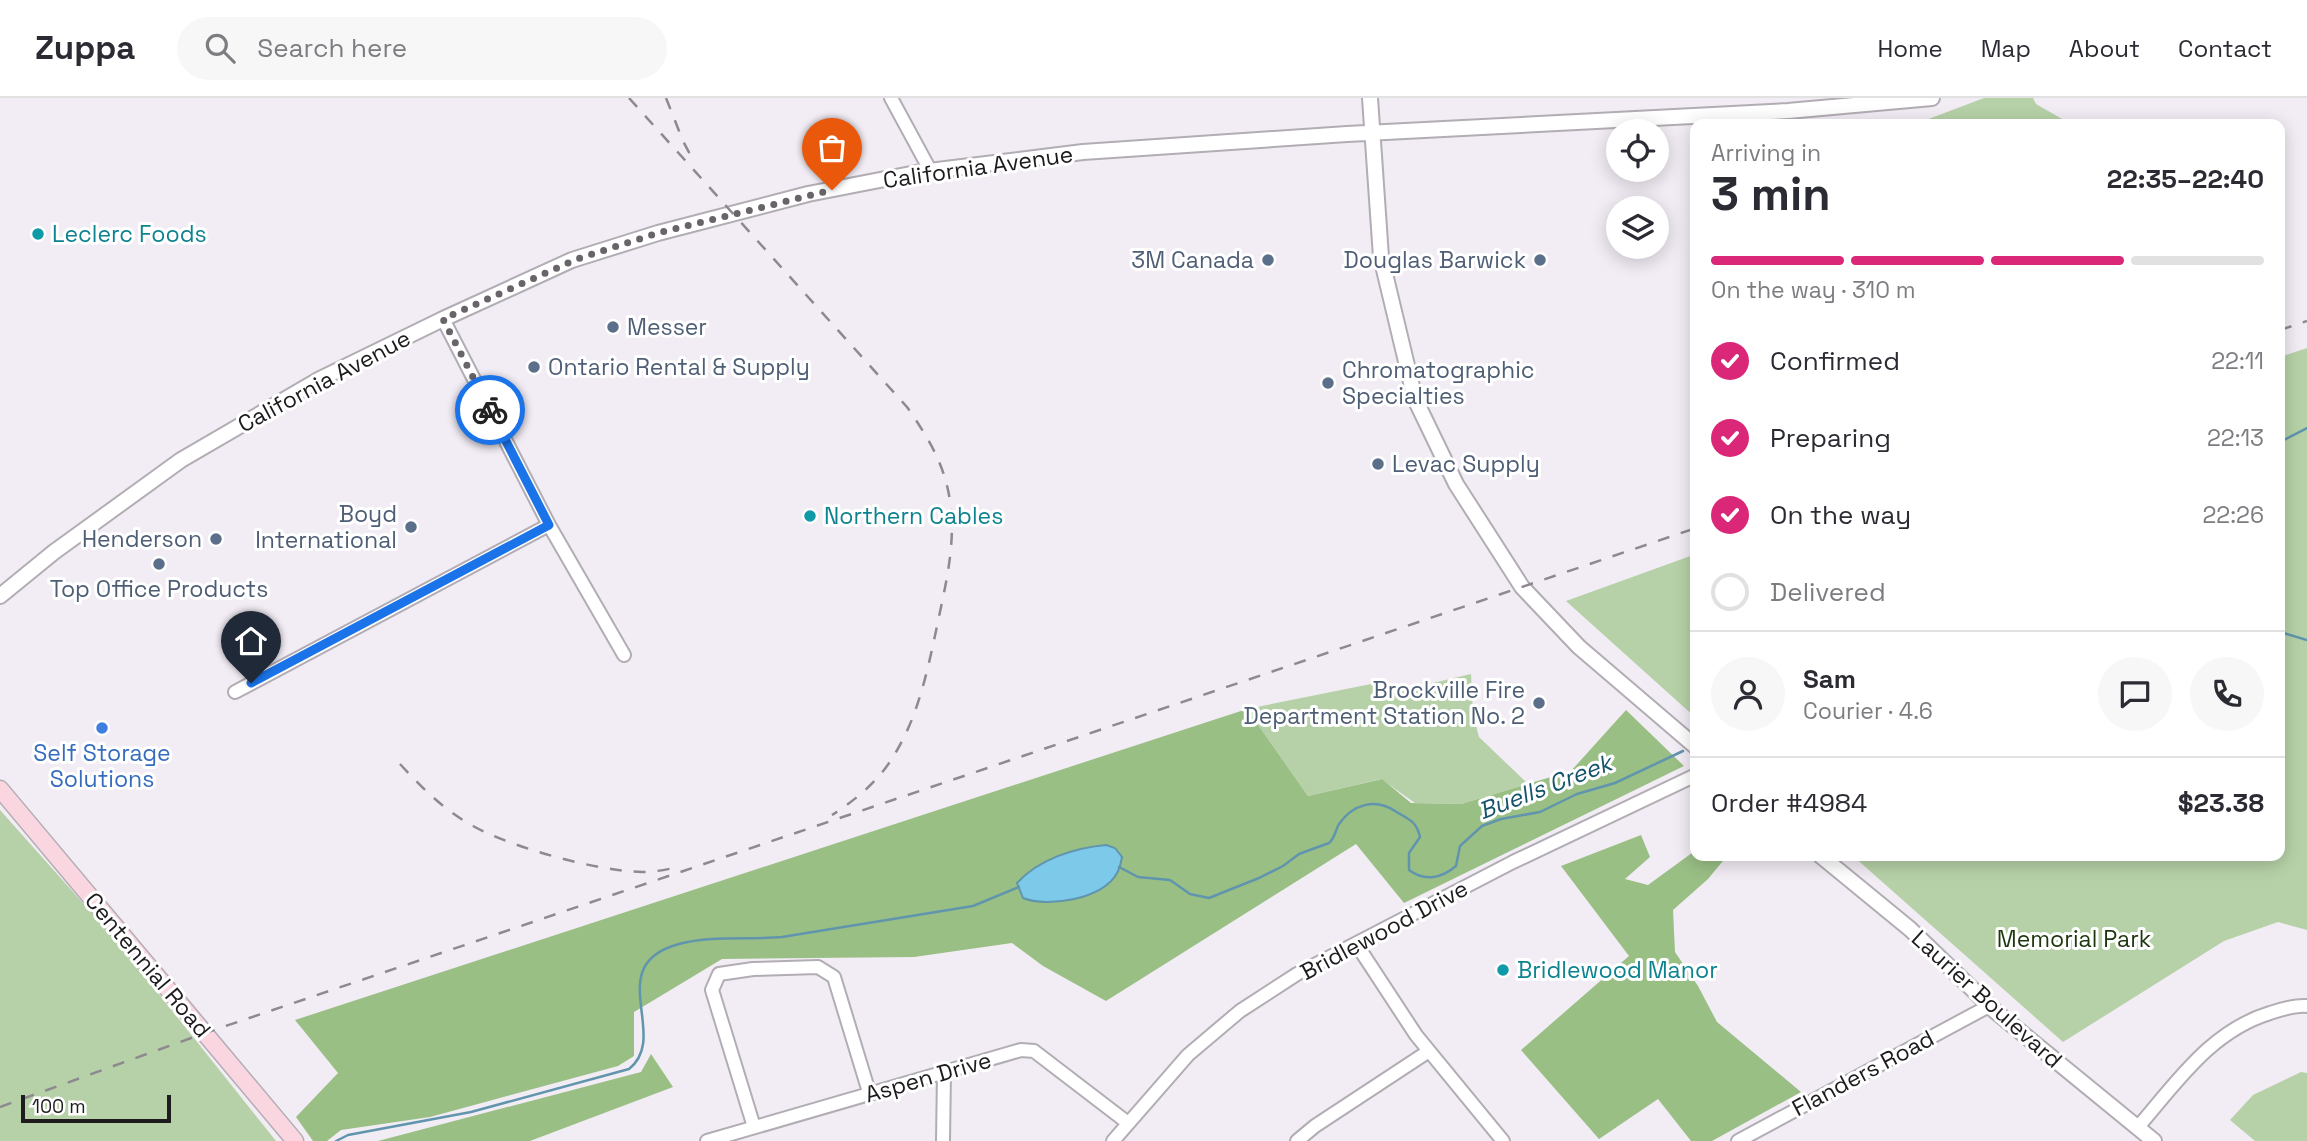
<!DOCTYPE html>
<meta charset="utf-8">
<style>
:root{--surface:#fff;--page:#f7f7f7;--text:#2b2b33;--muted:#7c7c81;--line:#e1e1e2;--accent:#db2777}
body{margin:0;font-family:"Space Grotesk",sans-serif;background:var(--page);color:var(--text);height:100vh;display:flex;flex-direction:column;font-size:26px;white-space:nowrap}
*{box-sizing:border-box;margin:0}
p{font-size:23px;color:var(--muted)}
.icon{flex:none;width:38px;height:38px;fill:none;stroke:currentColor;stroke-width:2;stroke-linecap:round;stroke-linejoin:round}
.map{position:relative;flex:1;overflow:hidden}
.drawer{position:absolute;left:1690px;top:21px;width:595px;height:742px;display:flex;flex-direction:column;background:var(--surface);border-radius:14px;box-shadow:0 4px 18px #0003}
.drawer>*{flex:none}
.buttons{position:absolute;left:1606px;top:21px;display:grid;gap:14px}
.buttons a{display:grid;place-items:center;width:63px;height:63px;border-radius:50%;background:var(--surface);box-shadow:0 4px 18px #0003;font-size:35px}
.scale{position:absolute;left:21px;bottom:18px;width:150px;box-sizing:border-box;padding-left:7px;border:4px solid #1d1b1e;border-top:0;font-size:19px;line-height:24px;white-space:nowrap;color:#1d1b1e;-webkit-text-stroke:5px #fff;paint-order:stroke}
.pin{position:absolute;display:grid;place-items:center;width:60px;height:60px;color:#fff;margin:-72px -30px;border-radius:50% 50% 50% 0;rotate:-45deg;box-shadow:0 0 7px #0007}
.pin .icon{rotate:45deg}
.courier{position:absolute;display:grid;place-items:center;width:70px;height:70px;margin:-35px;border:5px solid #1a73e8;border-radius:50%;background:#fff;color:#222;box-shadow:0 2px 9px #0007}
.overview em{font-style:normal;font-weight:700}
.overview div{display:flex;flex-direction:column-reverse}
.overview{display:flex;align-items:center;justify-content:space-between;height:119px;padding:0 21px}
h1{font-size:46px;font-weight:700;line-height:52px}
.bar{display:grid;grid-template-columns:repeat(4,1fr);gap:10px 7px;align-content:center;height:84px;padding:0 21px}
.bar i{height:9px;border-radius:5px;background:var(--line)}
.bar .selected{background:var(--accent)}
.bar p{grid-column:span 4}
.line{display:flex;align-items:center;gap:18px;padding:0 21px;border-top:2px solid var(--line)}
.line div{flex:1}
.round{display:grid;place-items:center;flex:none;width:74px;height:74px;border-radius:37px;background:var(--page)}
ol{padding:0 21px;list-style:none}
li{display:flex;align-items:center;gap:21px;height:77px}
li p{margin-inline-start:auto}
li .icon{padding:7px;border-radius:50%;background:var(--accent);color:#fff;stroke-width:4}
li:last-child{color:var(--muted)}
li i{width:38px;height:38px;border:4px solid var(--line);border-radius:50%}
header{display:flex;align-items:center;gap:42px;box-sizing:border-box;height:98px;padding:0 35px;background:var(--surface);border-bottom:2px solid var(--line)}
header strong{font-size:33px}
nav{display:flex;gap:38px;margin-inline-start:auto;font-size:24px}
.search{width:490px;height:63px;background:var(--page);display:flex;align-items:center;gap:18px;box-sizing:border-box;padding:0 24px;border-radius:38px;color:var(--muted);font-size:26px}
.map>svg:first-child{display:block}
</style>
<header>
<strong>Zuppa</strong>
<div class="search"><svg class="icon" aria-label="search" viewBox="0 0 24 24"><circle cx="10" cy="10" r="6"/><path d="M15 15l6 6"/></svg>Search here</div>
<nav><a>Home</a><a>Map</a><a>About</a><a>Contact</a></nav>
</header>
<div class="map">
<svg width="2307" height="1043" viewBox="0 0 2307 1043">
<rect width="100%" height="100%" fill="#f2ecf4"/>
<path fill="#b6d1a7" d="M1984,0h49l3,6 35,20h-215l70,-4z
M2307,250v582l-29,-8 -54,19 -161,101 -210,-186h427v-499z
M1696,456v164l-130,-117z
M1471,576l2,41 6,22 49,47 -67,20 -46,-1 -34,-24 -73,17 -61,-87 124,-25 24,8z
M0,712l115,129 161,202h-276z
M2301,974l6,1v68h-52l-25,-21 23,-25z"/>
<path fill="#9abf85" d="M1247,611l61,87 74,-17 29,24 50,1 110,-33 55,-61 58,56 -280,137 -48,-59 -250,157 -63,-35 -31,-23 -98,14 -192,2 -88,53v44l-16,10 -188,51 -89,13 -14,11h-14l-17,-24 42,-44 -43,-53z
M1641,737l9,22 -25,22 23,6 48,-35v6h31l-19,23 -35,31 2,42 23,34 19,36 84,70 -89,49h-21l-33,-42 -59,40 -78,-89 108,-94 -68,-90z
M651,956l22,33 -143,54h-152l263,-69z"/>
<path fill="#7cc9ea" stroke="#6095ad" stroke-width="2" d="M1106,747l9,3 7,9c-1,5 -2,11 -5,16 -13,26 -70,35 -94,25l-6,-15c22,-24 57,-35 89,-38z"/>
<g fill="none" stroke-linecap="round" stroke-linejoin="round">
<path stroke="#6095ad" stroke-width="2.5" d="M2280,344l27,-14
M2280,534l27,8
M1119,769l19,10 32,3 20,14 19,4 50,-20 24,-12 16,-12 30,-11c6,-5 6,-12 10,-19 14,-20 36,-26 56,-13 14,9 21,9 25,26l-11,16v17c16,12 33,8 47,-4l4,-20 22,-20 19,-7 39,-7 37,-18 38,-11 68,-32
M336,1043l12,-6 123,-23 158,-43c42,-33 -28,-104 50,-125 33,-9 69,-4 103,-7l191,-31 46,-19"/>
<defs>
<path id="minor" d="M891,0l39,72
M443,221l106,206 75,130
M235,594l314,-167
M1357,847l59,90 87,106
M754,1029l-42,-137 7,-16 34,-5 65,-2 16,10 35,115
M2138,1029c39,-45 73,-96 132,-114 12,-4 25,-8 37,-7
M707,1043l314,-91 13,1 94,72
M943,1043l1,-68
M1113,1043l75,-86 52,-44 57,-37 216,-112 183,-87
M1297,1043l18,-15 114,-75
M1738,1043l251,-135"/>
<path id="tertiary" d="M1370,0l11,159 34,142 41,85 66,103 57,60 117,100
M0,498l54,-44 127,-92 139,-81 123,-60 129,-59 86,-27 150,-39 113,-22 162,-20 264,-18 441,-23 144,-13
M1821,758l89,73 85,82 159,130"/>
<path id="secondary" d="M0,691l295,352"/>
</defs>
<use href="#minor" stroke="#b2adb4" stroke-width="16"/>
<use href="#tertiary" stroke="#b2adb4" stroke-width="18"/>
<use href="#secondary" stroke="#b2adb4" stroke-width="19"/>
<use href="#minor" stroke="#fff" stroke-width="12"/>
<use href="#tertiary" stroke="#fff" stroke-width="14"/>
<use href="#secondary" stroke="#fad6e1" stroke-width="16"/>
<path stroke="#8d898f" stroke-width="2.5" stroke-dasharray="12 12" stroke-linecap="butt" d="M629,0l278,309c16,23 32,48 39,75 14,50 0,100 -10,149 -9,42 -18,84 -40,121 -15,27 -39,47 -64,63
M666,0l17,43 11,21
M2280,232l27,-9
M400,666c22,24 44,46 73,62 40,22 124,45 169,46 11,0 22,-2 32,-4
M0,1009l205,-74 1491,-505"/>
</g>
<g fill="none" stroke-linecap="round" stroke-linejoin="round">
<path stroke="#686469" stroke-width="7" stroke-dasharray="0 12.6" d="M490,312l-47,-91 134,-60 81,-26 174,-43"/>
<path stroke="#1a73e8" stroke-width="9" d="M251,585l298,-158 -59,-115"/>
</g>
<g fill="#0f9aa8" stroke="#fff" stroke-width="2.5">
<circle cx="38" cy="136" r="7"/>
<circle cx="810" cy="418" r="7"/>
<circle cx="1503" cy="872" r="7"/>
</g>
<g fill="#5c6f8a" stroke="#fff" stroke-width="2.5">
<circle cx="1268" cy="162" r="7"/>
<circle cx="1540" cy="162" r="7"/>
<circle cx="613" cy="229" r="7"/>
<circle cx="534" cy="269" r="7"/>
<circle cx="1328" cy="285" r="7"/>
<circle cx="1378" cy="366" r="7"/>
<circle cx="411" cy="429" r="7"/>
<circle cx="216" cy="441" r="7"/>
<circle cx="159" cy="466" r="7"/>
<circle cx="1539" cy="605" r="7"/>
</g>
<circle fill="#3f7fe0" stroke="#fff" stroke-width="2.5" cx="102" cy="630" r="7"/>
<g text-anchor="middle" stroke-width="6" stroke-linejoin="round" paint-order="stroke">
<g font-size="23" fill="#1d1b1e" stroke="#fff">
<text transform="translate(978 69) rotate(-8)" y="8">California Avenue</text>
<text transform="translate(324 283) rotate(-28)" y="8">California Avenue</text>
<text transform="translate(1384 832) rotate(-28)" y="8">Bridlewood Drive</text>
<text transform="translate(148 867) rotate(50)" y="8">Centennial Road</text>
<text transform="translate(1987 901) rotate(42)" y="8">Laurier Boulevard</text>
<text transform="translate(1863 975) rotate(-28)" y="8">Flanders Road</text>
<text transform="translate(928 979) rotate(-16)" y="8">Aspen Drive</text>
</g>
<g font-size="23" fill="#0d838f" stroke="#fff" text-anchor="start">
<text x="52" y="144">Leclerc Foods</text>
<text x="824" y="426">Northern Cables</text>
<text x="1517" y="880">Bridlewood Manor</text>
</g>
<g font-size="23" fill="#4e5e75" stroke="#fff" text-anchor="end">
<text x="1254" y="170">3M Canada</text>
<text x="1526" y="170">Douglas Barwick</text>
<text x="627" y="237" text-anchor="start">Messer</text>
<text x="548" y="277" text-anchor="start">Ontario Rental &amp; Supply</text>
<text x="1342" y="280" text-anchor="start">Chromatographic<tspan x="1342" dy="26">Specialties</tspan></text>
<text x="1392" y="374" text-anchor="start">Levac Supply</text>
<text x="397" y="424">Boyd<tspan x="397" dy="26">International</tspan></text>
<text x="202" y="449">Henderson</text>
<text x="159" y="499" text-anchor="middle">Top Office Products</text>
<text x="1525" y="600">Brockville Fire<tspan x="1525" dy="26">Department Station No. 2</tspan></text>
</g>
<g font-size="23" fill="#366cbe" stroke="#fff">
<text x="102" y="663">Self Storage<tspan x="102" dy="26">Solutions</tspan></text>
</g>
<g font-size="23" fill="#1e360d" stroke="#fff">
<text x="2074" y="849">Memorial Park</text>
</g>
<g font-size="24" font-style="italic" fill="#14536a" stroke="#fff">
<text transform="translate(1545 689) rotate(-21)" y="8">Buells Creek</text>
</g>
</g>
</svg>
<div class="buttons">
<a><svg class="icon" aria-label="locate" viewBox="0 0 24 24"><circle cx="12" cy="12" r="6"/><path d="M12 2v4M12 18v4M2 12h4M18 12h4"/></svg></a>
<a><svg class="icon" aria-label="layers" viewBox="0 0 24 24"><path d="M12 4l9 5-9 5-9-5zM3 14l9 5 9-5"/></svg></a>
</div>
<div class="scale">100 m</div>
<div class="pin" style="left:832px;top:92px;background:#ea580c"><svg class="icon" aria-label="bag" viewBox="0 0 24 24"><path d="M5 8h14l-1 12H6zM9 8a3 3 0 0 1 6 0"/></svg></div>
<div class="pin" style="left:251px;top:585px;background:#1f2937"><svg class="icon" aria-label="home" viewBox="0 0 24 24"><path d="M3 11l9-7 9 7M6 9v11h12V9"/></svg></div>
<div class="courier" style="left:490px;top:312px"><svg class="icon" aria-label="bike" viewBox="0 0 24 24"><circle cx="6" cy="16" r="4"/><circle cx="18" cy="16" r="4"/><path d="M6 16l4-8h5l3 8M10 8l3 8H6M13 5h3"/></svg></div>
<section class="drawer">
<div class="overview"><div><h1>3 min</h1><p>Arriving in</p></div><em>22:35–22:40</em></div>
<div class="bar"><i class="selected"></i><i class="selected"></i><i class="selected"></i><i></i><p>On the way · 310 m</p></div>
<ol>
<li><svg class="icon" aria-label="check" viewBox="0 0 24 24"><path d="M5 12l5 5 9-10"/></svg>Confirmed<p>22:11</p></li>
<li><svg class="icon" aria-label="check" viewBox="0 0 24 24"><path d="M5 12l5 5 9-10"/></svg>Preparing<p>22:13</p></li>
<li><svg class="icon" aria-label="check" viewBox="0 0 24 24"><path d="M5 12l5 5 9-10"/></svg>On the way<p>22:26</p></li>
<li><i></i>Delivered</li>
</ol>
<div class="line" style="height:126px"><a class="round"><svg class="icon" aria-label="person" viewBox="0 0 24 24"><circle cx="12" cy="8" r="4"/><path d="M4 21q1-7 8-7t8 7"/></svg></a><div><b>Sam</b><p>Courier · 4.6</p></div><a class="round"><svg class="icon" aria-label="chat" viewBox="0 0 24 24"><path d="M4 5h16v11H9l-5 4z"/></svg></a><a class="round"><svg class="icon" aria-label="phone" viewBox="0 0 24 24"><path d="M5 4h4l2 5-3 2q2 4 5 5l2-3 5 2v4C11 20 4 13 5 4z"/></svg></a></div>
<div class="line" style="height:91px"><div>Order #4984</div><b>$23.38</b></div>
</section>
</div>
